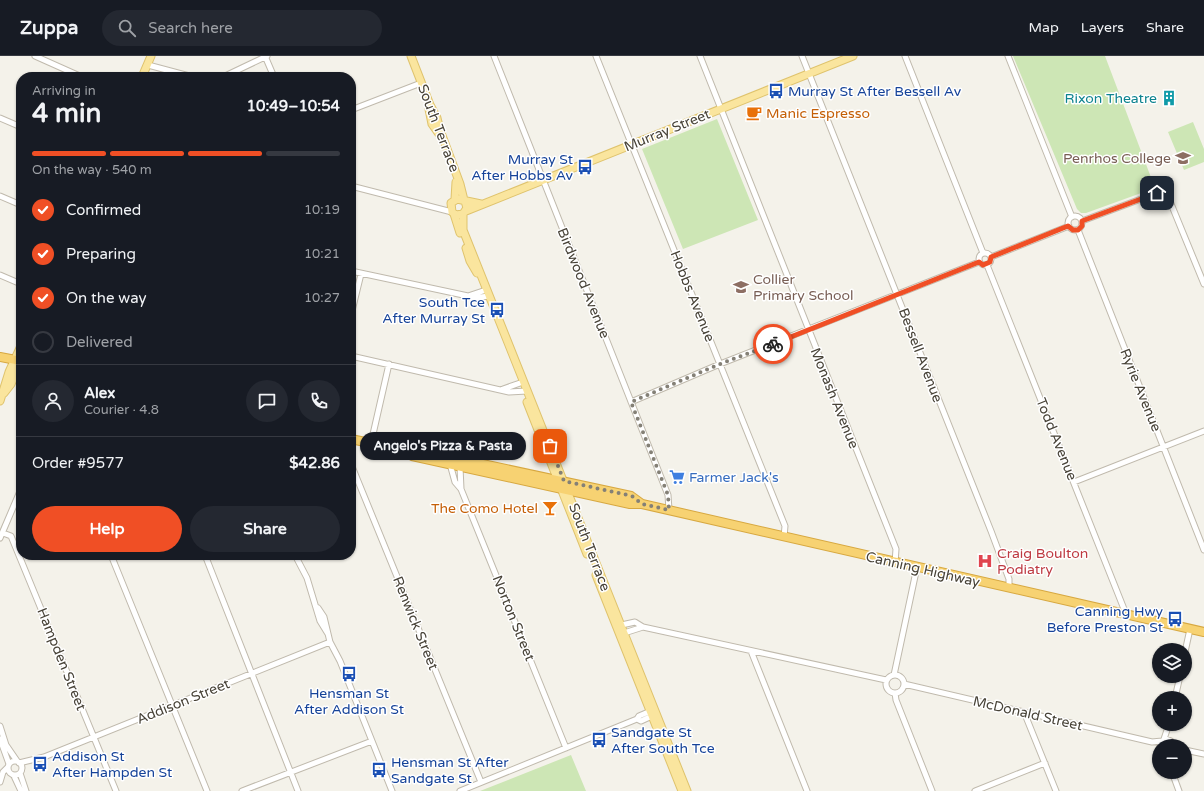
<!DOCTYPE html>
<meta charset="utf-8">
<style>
:root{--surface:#171b24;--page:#242831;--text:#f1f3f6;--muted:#9ea1a6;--line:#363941;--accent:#f04f25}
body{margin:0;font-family:"Varela Round",sans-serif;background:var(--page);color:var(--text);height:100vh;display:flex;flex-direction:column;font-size:15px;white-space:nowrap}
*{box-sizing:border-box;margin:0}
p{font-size:13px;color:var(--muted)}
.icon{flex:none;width:22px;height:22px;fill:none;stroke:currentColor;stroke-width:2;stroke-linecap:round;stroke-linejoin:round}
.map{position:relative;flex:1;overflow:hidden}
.panel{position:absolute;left:16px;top:16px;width:340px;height:488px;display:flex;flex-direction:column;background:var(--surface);border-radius:16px;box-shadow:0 1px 3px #0004}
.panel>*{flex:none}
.fabs{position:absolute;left:1152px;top:587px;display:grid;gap:8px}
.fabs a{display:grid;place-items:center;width:40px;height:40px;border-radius:50%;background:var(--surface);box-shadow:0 1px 3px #0004;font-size:20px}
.pin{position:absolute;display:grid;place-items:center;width:34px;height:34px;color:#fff;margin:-17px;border-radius:8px;box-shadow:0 2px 6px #0006}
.courier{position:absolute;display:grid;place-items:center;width:40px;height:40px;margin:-20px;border:3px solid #f04f25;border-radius:50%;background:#fff;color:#222;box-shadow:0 1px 5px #0007}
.bubble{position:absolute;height:28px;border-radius:14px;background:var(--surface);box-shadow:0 1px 3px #0004;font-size:13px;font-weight:700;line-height:28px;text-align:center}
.headline em{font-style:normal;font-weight:700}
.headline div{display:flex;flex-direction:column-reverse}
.headline{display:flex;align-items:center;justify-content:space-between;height:68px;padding:0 16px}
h1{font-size:26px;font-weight:700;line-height:30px}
.bar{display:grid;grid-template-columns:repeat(4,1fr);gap:6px 4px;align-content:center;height:48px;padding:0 16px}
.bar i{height:5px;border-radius:3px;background:var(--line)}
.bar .on{background:var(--accent)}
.bar p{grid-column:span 4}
.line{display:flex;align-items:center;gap:10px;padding:0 16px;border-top:1px solid var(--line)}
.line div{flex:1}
.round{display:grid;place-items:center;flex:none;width:42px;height:42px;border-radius:21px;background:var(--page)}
ol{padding:0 16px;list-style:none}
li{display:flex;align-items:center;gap:12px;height:44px}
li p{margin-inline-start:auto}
li .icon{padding:4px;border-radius:50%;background:var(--accent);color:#fff;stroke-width:4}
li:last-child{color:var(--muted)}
li i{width:22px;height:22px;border:2px solid var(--line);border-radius:50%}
.button{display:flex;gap:8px;margin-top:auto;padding:8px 16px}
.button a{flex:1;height:46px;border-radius:24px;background:var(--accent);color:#fff;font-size:16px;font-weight:700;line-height:46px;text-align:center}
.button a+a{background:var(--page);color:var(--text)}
header{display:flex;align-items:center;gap:24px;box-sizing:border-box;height:56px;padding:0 20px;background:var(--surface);border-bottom:1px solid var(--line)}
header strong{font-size:19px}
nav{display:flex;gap:22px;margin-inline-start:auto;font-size:14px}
.search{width:280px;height:36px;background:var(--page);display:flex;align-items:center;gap:10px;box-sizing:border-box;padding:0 14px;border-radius:22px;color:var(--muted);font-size:15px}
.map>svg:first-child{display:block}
</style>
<header>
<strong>Zuppa</strong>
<div class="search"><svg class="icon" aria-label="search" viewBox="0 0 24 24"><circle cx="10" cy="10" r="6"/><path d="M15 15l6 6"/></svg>Search here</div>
<nav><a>Map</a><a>Layers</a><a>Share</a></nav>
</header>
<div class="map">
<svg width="1204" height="735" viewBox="0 0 1204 735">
<rect width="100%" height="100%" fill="#f4f2ea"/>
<path fill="#cde6b5" d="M1013,0h92l50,132 -69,25h-5l-4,-4z
M717,63l41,101 -75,29 -41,-100z
M1193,66l11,27v13l-20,8 -16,-38z
M571,699l15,36h-106z"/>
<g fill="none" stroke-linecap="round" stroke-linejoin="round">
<defs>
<path id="minor" d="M35,0l47,21
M265,0l9,21
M494,0l174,439 1,15
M596,0l189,470 -1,11
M700,0l196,493 -1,14
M802,0l189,475 18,48v9
M905,0l78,197
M1008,0l64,161
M148,9l45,12
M223,21l44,-21
M351,54l70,-27
M0,62l21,9
M351,130l101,26
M0,140l21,9
M1068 167a7 7 0 1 1 14 0a7 7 0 1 1-14 0Z
M1082,165l75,-28 10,1 37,90
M1078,174l126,320
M979 203a6 6 0 1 1 12 0a6 6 0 1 1-12 0Z
M991,201l78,-31
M987,209l139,349
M351,215l117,25 5,2 16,-2
M0,219l21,9
M468,240l18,-6
M351,259l10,-41
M351,300l158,36 18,-1
M503,333l20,-7
M631,346l89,-38 259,-102
M371,387l18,-79
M351,396l2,-13
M351,408l130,318
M450,408l5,18 6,7 105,259
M460,411l1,22
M1074,426l130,-51
M3,477l8,3 105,255
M0,482l21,-49
M111,499l96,236
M205,499l93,236
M295,499l12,23 13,43 8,13
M318,552l6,9 6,25 10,19 52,130
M617,570l18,-4 8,5 243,53
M621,578l22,-7
M751,595l56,140
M1185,596l5,-23
M886 628a9 9 0 1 1 18 0a9 9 0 1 1-18 0Z
M894,619l23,-108
M904,628l248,58 10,-1
M895,637l1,7 36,91
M1175,642l5,-22
M1024,656l32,79
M637,663l2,-3 14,-6
M0,670l6,19 11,16
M0,683l9,25
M1164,683l5,-15
M1160,690l2,-5 4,-2 5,2 2,5
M1185,694l19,4
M8 712a7 7 0 1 1 14 0a7 7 0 1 1-14 0Z
M19,707l25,-6 286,-115
M1172,716l7,19
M20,717l6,18
M14,720l7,15
M0,726l3,-10 4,-4
M242,735l130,-50
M460,735l177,-72 4,2 13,-6
M975,735l70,-28"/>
<path id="major" d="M411,0l19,49 7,13 3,12 20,54 4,16
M142,21l9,-21
M429,53l3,15 7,10
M455,143l1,-17
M465,145l2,7 -4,6 -7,1 -4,-3 -1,-9 6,-4 24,5
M466,155l387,-155
M454,158l6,19
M463,158v16l224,561
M466,192l4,13 7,12
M4,337l7,-9 10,-23
M0,345l9,-29 12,-26
M527,346l60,152
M596,519l86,216"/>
<path id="highway" d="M0,301l21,4
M351,383l56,12 5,5 218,48h12l562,128
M407,395l6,-2 218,47 11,8"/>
</defs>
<use href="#minor" stroke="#c0baad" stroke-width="7"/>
<use href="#major" stroke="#dfc36d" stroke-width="9"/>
<use href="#highway" stroke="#d7a841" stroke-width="10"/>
<use href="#minor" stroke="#fff" stroke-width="5"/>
<use href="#major" stroke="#fae59e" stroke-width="7"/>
<use href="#highway" stroke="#f7d272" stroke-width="8"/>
</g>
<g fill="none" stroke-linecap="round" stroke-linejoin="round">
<path stroke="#848076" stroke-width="4" stroke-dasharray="0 7.2" d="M550,390l14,35 68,15 10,8 27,6 -1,-15 -37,-93 89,-38 53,-20"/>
<path stroke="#f04f25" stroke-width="5" d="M773,288l206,-82 4,3 7,-3 1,-5 77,-31 5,4h5l4,-4v-5l75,-28"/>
</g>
<defs>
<symbol id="bus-bare" viewBox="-9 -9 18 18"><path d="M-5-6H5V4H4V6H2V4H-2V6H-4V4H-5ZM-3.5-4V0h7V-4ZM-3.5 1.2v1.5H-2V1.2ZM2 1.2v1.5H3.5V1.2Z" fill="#1a4fb4" stroke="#fff" stroke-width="2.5" paint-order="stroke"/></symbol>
<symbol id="building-bare" viewBox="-9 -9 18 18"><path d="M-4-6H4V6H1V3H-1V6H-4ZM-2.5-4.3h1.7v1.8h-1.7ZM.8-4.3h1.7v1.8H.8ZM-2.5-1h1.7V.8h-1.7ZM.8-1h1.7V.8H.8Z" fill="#0f9aa8" stroke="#fff" stroke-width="2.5" paint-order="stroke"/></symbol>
<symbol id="cafe-bare" viewBox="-9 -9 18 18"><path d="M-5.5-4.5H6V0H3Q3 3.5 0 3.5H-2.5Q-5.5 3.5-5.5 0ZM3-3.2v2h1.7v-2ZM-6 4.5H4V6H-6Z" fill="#e8710a" stroke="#fff" stroke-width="2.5" paint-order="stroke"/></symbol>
<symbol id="school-bare" viewBox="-9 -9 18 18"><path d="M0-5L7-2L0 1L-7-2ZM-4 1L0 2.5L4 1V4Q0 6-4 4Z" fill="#8d6e63" stroke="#fff" stroke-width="2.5" paint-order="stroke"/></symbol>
<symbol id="supermarket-bare" viewBox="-9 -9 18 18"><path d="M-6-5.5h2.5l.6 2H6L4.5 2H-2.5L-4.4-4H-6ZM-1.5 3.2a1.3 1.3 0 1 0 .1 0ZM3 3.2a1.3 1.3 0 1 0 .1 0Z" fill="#3f7fe0" stroke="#fff" stroke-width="2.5" paint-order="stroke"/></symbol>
<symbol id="bar-bare" viewBox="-9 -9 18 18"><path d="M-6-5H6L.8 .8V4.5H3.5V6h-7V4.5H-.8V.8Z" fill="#e8710a" stroke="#fff" stroke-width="2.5" paint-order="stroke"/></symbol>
<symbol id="hospital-bare" viewBox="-9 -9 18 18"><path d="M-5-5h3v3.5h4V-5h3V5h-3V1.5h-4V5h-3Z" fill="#e0444e" stroke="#fff" stroke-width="2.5" paint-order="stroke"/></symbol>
</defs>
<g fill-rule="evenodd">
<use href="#bus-bare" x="765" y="24" width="22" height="22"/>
<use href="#building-bare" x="1158" y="31" width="22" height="22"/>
<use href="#cafe-bare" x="743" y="46" width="22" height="22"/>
<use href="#school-bare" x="1172" y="91" width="22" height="22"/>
<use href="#bus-bare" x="574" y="100" width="22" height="22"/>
<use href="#school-bare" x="730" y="220" width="22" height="22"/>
<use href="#bus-bare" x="486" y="243" width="22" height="22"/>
<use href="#supermarket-bare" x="666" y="410" width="22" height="22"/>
<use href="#bar-bare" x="539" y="441" width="22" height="22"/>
<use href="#hospital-bare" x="974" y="494" width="22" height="22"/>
<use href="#bus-bare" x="1164" y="552" width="22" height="22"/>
<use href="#bus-bare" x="338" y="607" width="22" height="22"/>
<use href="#bus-bare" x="588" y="673" width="22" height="22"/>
<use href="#bus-bare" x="29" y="697" width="22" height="22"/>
<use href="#bus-bare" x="368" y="703" width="22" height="22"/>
</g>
<g text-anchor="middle" stroke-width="3" stroke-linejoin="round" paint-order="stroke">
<g font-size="14" fill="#164399" stroke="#fff" text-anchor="start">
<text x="788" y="40">Murray St After Bessell Av</text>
<text x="573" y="108" text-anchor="end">Murray St<tspan x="573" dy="16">After Hobbs Av</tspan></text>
<text x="485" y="251" text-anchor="end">South Tce<tspan x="485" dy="16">After Murray St</tspan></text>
<text x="1163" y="560" text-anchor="end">Canning Hwy<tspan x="1163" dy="16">Before Preston St</tspan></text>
<text x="349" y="642" text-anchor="middle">Hensman St<tspan x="349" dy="16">After Addison St</tspan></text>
<text x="611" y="681">Sandgate St<tspan x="611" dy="16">After South Tce</tspan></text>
<text x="52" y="705">Addison St<tspan x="52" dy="16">After Hampden St</tspan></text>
<text x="391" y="711">Hensman St After<tspan x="391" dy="16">Sandgate St</tspan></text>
</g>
<g font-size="14" fill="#0d838f" stroke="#fff" text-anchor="end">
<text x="1157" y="47">Rixon Theatre</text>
</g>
<g font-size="14" fill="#c56008" stroke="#fff" text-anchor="start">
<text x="766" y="62">Manic Espresso</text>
<text x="538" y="457" text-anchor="end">The Como Hotel</text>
</g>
<g font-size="14" fill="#484338" stroke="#fff">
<text transform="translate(439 72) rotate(69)" y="5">South Terrace</text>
<text transform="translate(667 74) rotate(-22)" y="5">Murray Street</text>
<text transform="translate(584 227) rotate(68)" y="5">Birdwood Avenue</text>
<text transform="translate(693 240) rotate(68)" y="5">Hobbs Avenue</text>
<text transform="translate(921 299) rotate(69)" y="5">Bessell Avenue</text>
<text transform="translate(1141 334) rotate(68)" y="5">Ryrie Avenue</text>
<text transform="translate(835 342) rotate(68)" y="5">Monash Avenue</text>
<text transform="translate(1057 383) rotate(68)" y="5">Todd Avenue</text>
<text transform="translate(590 491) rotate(69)" y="5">South Terrace</text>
<text transform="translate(923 513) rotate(13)" y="5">Canning Highway</text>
<text transform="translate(514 562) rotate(68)" y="5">Norton Street</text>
<text transform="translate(416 567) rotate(68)" y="5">Renwick Street</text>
<text transform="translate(62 603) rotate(68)" y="5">Hampden Street</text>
<text transform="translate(183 645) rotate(-22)" y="5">Addison Street</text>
<text transform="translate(1028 657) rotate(13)" y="5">McDonald Street</text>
</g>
<g font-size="14" fill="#785e54" stroke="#fff" text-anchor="end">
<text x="1171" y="107">Penrhos College</text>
<text x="753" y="228" text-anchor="start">Collier<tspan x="753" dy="16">Primary School</tspan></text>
</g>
<g font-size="14" fill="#366cbe" stroke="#fff" text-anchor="start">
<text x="689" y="426">Farmer Jack's</text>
</g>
<g font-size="14" fill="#be3a42" stroke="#fff" text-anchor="start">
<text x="997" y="502">Craig Boulton<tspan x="997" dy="16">Podiatry</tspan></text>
</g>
</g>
</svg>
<div class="fabs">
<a><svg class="icon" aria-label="layers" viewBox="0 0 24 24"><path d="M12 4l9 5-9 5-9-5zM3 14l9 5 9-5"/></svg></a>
<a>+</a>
<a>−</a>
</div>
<div class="pin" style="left:550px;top:390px;background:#ea580c"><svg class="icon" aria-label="bag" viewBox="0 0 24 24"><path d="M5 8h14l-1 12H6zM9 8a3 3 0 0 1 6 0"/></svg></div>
<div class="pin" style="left:1157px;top:137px;background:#1f2937"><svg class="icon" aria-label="home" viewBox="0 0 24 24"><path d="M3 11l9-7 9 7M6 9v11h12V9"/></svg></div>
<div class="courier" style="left:773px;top:288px"><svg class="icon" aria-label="bike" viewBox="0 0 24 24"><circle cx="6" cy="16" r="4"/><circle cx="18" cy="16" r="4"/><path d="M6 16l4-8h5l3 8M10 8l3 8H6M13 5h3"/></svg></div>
<div class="bubble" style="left:360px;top:376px;width:166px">Angelo's Pizza &amp; Pasta</div>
<section class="panel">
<div class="headline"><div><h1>4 min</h1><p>Arriving in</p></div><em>10:49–10:54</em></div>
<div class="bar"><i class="on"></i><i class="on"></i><i class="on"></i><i></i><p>On the way · 540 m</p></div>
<ol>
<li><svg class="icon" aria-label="check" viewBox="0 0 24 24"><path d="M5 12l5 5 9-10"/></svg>Confirmed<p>10:19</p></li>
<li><svg class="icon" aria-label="check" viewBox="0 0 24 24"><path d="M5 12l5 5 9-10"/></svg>Preparing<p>10:21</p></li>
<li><svg class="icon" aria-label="check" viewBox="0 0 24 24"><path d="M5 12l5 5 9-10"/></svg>On the way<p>10:27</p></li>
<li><i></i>Delivered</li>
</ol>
<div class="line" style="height:72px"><a class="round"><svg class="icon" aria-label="person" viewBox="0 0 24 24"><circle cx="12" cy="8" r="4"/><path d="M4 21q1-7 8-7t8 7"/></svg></a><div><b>Alex</b><p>Courier · 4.8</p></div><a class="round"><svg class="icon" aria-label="chat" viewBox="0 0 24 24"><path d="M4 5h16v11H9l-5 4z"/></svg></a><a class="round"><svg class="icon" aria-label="phone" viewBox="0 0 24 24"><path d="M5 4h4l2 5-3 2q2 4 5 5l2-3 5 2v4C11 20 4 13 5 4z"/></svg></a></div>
<div class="line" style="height:52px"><div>Order #9577</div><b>$42.86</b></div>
<div class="button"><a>Help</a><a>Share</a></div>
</section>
</div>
